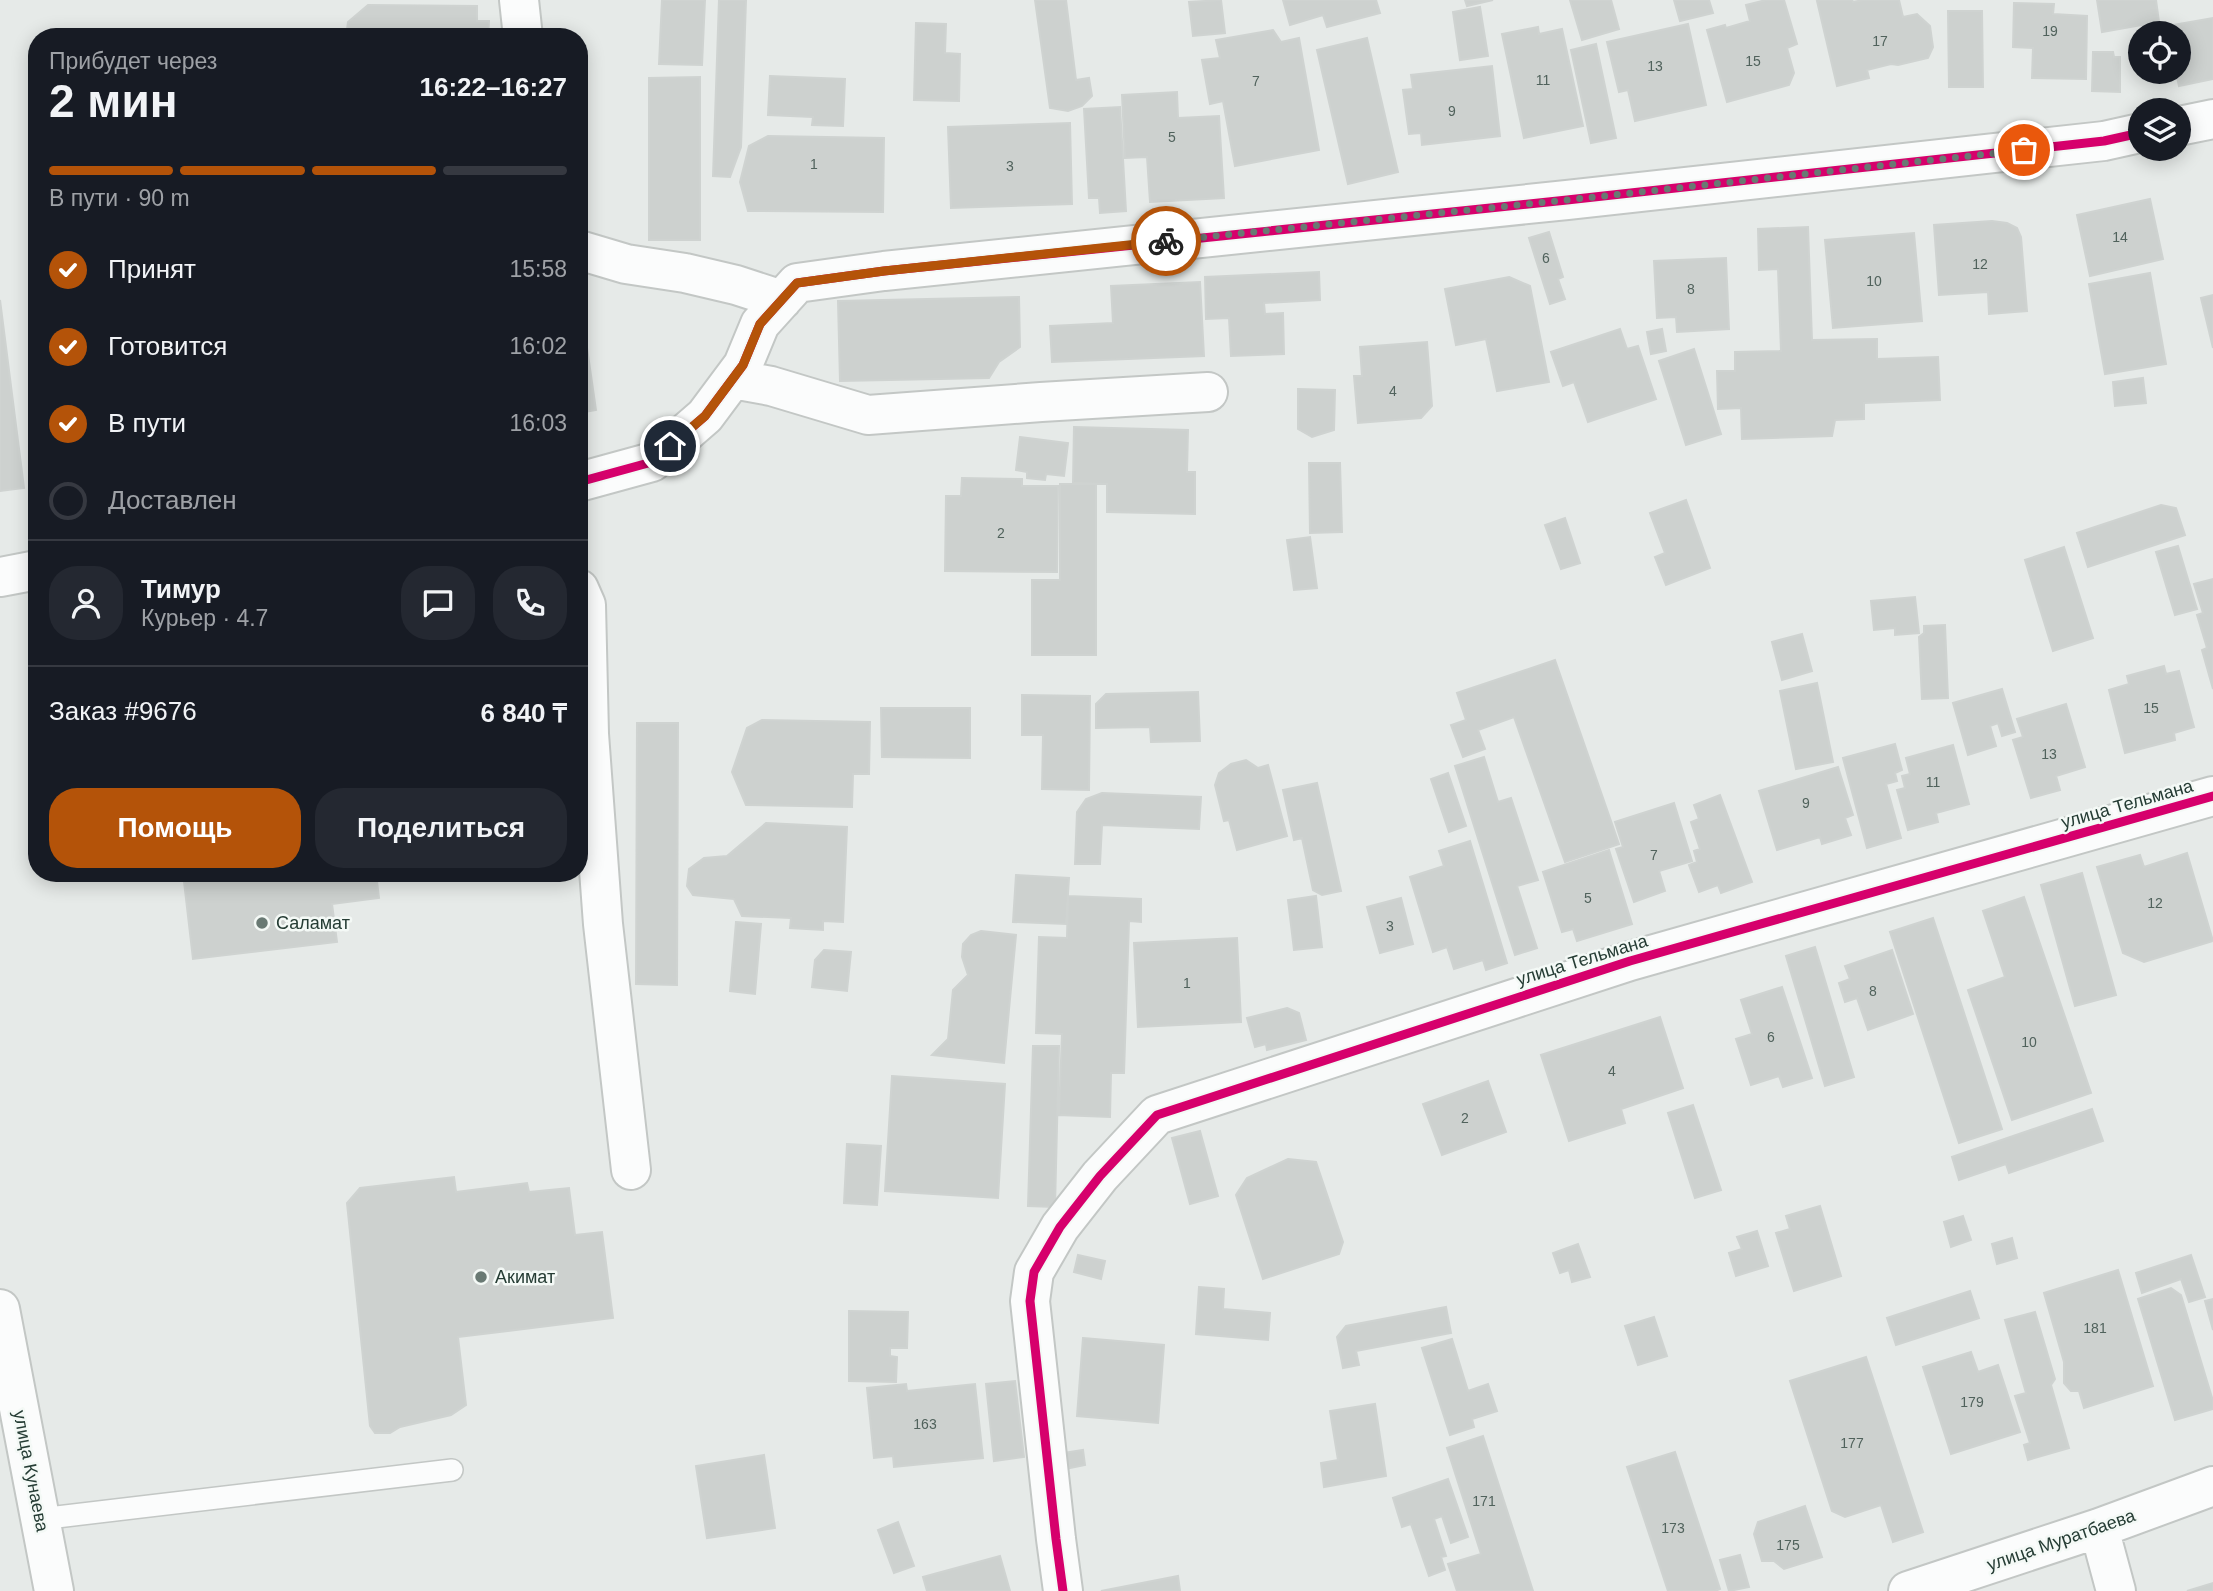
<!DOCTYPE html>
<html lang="ru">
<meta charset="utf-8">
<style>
:root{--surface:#171b24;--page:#242831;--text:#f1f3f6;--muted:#9ea1a6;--line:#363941;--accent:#b45309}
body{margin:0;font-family:Arial,sans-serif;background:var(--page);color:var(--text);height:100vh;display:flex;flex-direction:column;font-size:26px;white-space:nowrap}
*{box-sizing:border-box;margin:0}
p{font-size:23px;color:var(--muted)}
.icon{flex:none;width:38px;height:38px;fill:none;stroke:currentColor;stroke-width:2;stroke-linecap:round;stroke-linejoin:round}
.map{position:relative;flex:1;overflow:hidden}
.details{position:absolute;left:28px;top:28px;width:560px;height:854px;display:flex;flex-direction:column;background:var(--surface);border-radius:28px;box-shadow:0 4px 18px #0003}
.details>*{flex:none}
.buttons{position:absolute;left:2128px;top:21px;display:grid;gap:14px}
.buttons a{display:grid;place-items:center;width:63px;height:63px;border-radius:50%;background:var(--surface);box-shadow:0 4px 18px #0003;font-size:35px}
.pin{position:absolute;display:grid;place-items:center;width:60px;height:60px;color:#fff;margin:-30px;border:4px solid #fff;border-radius:50%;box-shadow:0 2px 7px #0007}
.courier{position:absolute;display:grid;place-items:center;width:70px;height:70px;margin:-35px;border:5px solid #b45309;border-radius:50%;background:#fff;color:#222;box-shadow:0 2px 9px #0007}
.headline em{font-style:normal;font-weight:700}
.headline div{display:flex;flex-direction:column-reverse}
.headline{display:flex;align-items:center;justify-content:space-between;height:119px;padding:0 21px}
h1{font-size:46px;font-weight:700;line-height:52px}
.bar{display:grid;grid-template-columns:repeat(4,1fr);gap:10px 7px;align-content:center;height:84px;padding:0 21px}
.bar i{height:9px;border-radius:5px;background:var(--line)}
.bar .active{background:var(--accent)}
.bar p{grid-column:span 4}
.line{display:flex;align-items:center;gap:18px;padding:0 21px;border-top:2px solid var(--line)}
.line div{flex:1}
.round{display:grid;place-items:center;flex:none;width:74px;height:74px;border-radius:28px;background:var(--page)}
ol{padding:0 21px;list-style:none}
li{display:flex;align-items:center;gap:21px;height:77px}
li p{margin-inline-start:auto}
li .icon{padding:7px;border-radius:50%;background:var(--accent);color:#fff;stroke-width:4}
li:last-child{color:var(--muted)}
li i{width:38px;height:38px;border:4px solid var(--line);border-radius:50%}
.button{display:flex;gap:14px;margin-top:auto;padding:14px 21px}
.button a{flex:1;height:80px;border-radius:28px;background:var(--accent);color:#fff;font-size:28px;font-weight:700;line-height:80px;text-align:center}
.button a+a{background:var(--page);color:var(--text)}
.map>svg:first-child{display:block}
</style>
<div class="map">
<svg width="2213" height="1591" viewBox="0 0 2213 1591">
<rect width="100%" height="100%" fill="#e6eae8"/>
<path fill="#cdd1cf" stroke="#cfd3d1" stroke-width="2" d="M662,0h43l-3,65 -43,-1z
M719,0h27l-5,147 -11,30 -17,-1z
M1035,0h31l10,80 13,-2 3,18 -10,10 -14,5 -18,-3z
M1221,0l4,33 -32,3 -4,-34z
M1283,0h93l4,13 -53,14 -4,-12 -33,10z
M1465,0h28l-26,6z
M1570,0h41l8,29 -37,11z
M1674,0h35l4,13 -33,8z
M1766,0h18l13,44 -10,4 7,25 -5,12 -62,17 -20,-72 18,-5 1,3 24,-7 -4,-16z
M1821,0h31l1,2 10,-2h36l4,17 14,-3 13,12 3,21 -5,11 -30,7 -7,-1 -24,6 2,8 -32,8 -20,-85z
M2097,0h59l3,22 -57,10z
M2014,3l40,1 -1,10 34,2 -1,63 -54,-1 1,-30 -20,-1z
M368,5l109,1v15h12l-1,16h-142l2,-15z
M1480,7l8,49 -28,4 -7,-48z
M1948,11h34l1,76h-34z
M2213,18v61l-34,7 -3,-14h3v-39h-11l-1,-7z
M916,23l30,1 -1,29 15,1 -1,47 -45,-1z
M1688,24l18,81 -71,16 -7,-31 -9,2 -12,-50z
M1538,27l1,7 23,-5 21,97 -59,12 -22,-104z
M1273,30l8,12 18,-4 20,112 -84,16 -12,-65 -13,3 -8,-44 18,-2 -4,-18z
M1367,38l31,134 -50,12 -31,-134z
M1596,44l20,94 -25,5 -20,-93z
M2093,52h20l1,5h6v35l-28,-1z
M1492,66l8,70 -78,9 -1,-12 -12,1 -6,-44 10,-1 -2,-14z
M770,76l75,3 -2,47 -31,-1 1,-8 -45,-2z
M700,77v163h-51v-162z
M1177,92l1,26 41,-2 5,82 -74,4 -3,-45 -22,1 -3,-63z
M1120,107l6,104 -26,2 -1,-15h-10l-5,-89z
M1070,123l2,81 -121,4 -3,-81z
M768,136l116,2 -1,74 -135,-1 -8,-29 9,-36z
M2150,199l13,60 -73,17 -13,-61z
M1992,221l15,2 10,5 4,9 6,74 -38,3 -1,-22 -49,3 -5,-70z
M1808,227l4,113 65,-1v20l61,-2 2,43 -76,3v16l-29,1 -3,16 -90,3 -1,-31 -23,1 -1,-38h18v-19l46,-1 -3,-82 -19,1 -1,-41z
M1549,232l14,45 -5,2 7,20 -15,5 -21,-66z
M1914,233l8,88 -89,7 -8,-88z
M1726,258l3,71 -52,3 -1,-15 -19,1 -3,-57z
M1319,272l1,28 -56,3 1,11 18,-1 1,41 -53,2 -2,-38 -23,1 -1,-42z
M2150,273l16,91 -61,10 -16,-90z
M1509,277l21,9 19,96 -52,9 -11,-52 -30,6 -11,-56z
M1200,282l4,74 -152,6 -2,-36 63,-3 -2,-37z
M2213,295v53l-12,-50z
M1019,297l1,50 -21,15 -10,16 -149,3 -2,-80z
M0,300l24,188 -24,3z
M584,327l12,83 -17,3v-85z
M1620,329l7,20 11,-3 18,53 -68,23 -14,-40 -11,4 -12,-34z
M1662,329l4,22 -15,3 -4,-22z
M1427,342l5,64 -11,12 -63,5 -4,-47h8l-2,-29z
M1694,349l27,85 -35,11 -27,-84z
M2143,378l3,25 -31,3 -2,-24z
M1298,389l37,1 -1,40 -22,7 -14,-8z
M1074,427l114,3 -1,42h8v42l-88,-2v-28l-34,-1z
M1020,437l48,6 -4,33 -18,-2 -1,6 -18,-2v-6l-11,-2z
M1309,463h31l2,69 -32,1z
M962,478l60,1v7h36l-1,86 -112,-1 1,-75h15z
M1060,484h36v171h-64v-75h28z
M1686,500l24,68 -44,17 -11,-28 10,-4 -15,-40z
M2161,505l15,3 9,27 -97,32 -11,-34z
M1565,518l15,45 -19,6 -16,-44z
M1310,537l7,51 -23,2 -7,-50z
M2178,546l19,63 -22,6 -19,-63z
M2064,547l29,91 -40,13 -28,-91z
M2213,579v110l-11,-39 5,-2 -10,-33 6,-2 -9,-29z
M1915,597l4,36 -24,2v-7l-21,2 -3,-29z
M1945,625l3,73 -26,1 -3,-62 5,-4v-7z
M1802,634l10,37 -30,9 -10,-38z
M1555,660l64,184 -54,18 -51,-145 -36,13 7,19 -22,8 -12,-32 15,-5 -9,-27z
M2164,666l2,8 13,-3 15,56 -20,6 1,7 -50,13 -16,-63 20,-6 -2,-8z
M1817,683l16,79 -37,7 -16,-78z
M2002,689l13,43 -13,4 -4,-13 -8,3 6,20 -28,9 -15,-52z
M1198,692l2,49 -49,1 -1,-15 -54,1v-24l10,-10z
M1022,695l68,1 -1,94 -47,-1 1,-54h-21z
M2066,704l19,63 -29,9 4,14 -29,8 -18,-58 10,-3 -6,-18z
M881,708h89v50l-88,-1z
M762,720l108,2 -1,52h-16l-1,33 -106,-2 -14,-33 15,-44z
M637,723h41l-1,262 -41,-1z
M1895,744l7,26 -7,3 2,8 -11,3 15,54 -34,10 -24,-90z
M1953,745l16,59 -33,9 2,9 -30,8 -11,-40 8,-2 -3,-12 8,-2 -4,-16z
M1484,757l14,45 13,-4 27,82 -21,6 20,62 -22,7 -60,-189z
M1246,760l12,8 10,-3 19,71 -50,14 -8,-30 -5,1 -9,-36 4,-12 12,-9z
M1838,767l15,48 -8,3 6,17 -29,9 -2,-7 -43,13 -18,-59z
M1448,773l18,53 -17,6 -18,-53z
M1317,783l24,108 -19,4 -9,-5 -11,-52 -8,2 -11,-50z
M1102,793l99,4 -2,32 -97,-4 -2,39h-25l2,-52 9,-13z
M1720,795l32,87 -31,11 -3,-8 -19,7 -10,-27 8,-3 -3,-11 6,-2 -9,-27 8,-3 -5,-14z
M1674,803l18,58 -33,10 6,20 -31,11 -18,-53 7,-2 -8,-25z
M766,823l81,4 -4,95 -20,-1v9l-33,-2 1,-10 -49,-2 -8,-17 -41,-4 -6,-9 2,-17 15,-11 23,-2z
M1470,841l37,122 -21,7 -3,-10 -29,9 -7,-22 -14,5 -23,-75 34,-11 -5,-15z
M1609,850l23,74 -55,17 -4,-12 -11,3 -19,-60z
M2187,853l26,88 -69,21 -21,-9 -26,-86 43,-12 4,12z
M183,873h193l3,25 -47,6 5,38 -144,17z
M2082,873l34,122 -41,11 -34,-121z
M1016,875l53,3 -3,46 -53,-2z
M1068,896l73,3v23l-12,-1 -5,152h-13l-1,44 -51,-2 3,-81 -26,-1 3,-96 28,1z
M1316,896l6,51 -28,3 -6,-50z
M2024,897l67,196 -79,27 -44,-130 37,-13 -22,-66z
M1401,898l12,46 -33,9 -13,-46z
M1933,918l69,211 -43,14 -69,-211z
M736,922l25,2 -6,70 -25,-3z
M981,931l35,4 -12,128 -72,-8 16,-16 5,-49 15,-15 -6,-18 1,-13 8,-9z
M1237,938l4,84 -103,5 -4,-84z
M1815,947l39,130 -29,9 -39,-130z
M824,950l27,2 -4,39 -35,-4 3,-27z
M1892,950l21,64 -45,16 -11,-32 -12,4 -6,-19 11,-4 -5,-13z
M1782,987l30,91 -29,9 -4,-11 -28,9 -15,-46 16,-5 -11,-34z
M1287,1008l12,5 7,27 -39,10 -1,-6 -11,3 -8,-29z
M1660,1017l23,71 -62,21 4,14 -56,18 -28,-86z
M1033,1046h26l-4,161 -27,-1z
M892,1076l113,8 -7,114 -113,-7z
M1488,1081l18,51 -64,23 -19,-51z
M1693,1105l28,85 -26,8 -27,-85z
M2092,1109l11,32 -94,32 -3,-9 -47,16 -7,-23z
M1200,1131l18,65 -28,8 -18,-66z
M847,1144l34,2 -4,59 -33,-2z
M1288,1159l28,3 27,80 -4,12 -76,25 -27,-84 11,-17z
M454,1177l2,15 71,-9 2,9 40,-4 6,47 27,-3 11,86 -155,19 8,68 -15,10 -51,12 -10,6h-15l-5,-7 -23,-223 13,-15z
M1820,1206l21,70 -47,15 -18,-58 14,-4 -4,-13z
M1963,1216l8,24 -20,7 -7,-25z
M1757,1231l11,35 -32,10 -7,-23 13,-4 -5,-12z
M2012,1238l5,20 -20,6 -5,-20z
M1578,1244l12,33 -18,5 -3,-12 -9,3 -7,-20z
M1078,1255l27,6 -4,18 -27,-7z
M2191,1255l14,42 -16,5 -8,-23 -39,14 -6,-20z
M2118,1270l35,116 -69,22 -5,-17h-8l-7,-8v-21l-20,-69z
M1199,1287l25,2 -1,20 47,4 -2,27 -72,-6z
M2171,1288l10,7 32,106v8l-38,11 -37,-121z
M1970,1291l9,27 -83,27 -9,-27z
M2213,1299v31l-8,-29z
M1446,1307l5,26 -95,18 3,14 -16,3 -6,-31 9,-11z
M849,1311l59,1 -1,36h-17v8l7,1 -1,25 -47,-1z
M2035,1312l20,67 -4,6 18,63 -41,12 -4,-15 6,-2 -15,-47 11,-3 -21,-73z
M1654,1317l13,39 -29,9 -13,-39z
M1083,1338l81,7 -6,78 -81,-7z
M1452,1339l16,52 20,-7 9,27 -25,8 2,8 -24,8 -28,-87z
M1971,1352l7,20 20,-7 22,67 -69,22 -28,-87z
M1866,1357l57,175 -30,10 -12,-37 -36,12 -13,-6 -42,-130z
M1015,1381l9,76 -30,4 -8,-77z
M906,1384l1,7 68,-7 8,74 -89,9 -1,-11 -19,2 -7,-70z
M1375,1404l11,72 -62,11 -3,-24 17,-3 -8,-49z
M1483,1436l50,155h-76l-9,-27 33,-10 -34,-106z
M1083,1450l2,15 -20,4 -2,-16z
M1675,1452l45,137 -5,2h-47l-41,-124z
M764,1455l11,73 -68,10 -11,-72z
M1448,1479l20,58 -17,6 -9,-27 -8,3 12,37 -5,1 4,13 -16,6 -18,-52 -9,3 -9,-29z
M1805,1506l17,51 -38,12 -10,-8h-12l-8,-27 4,-12z
M898,1522l16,44 -20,7 -16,-43z
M1740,1555l9,32 -20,4 -9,-31z
M1000,1556l10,35h-83l-4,-14z
M1178,1576l2,15h-79z
M2213,1583v8h-26z"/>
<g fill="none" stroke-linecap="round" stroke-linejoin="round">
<defs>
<path id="service" d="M40,1519l412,-49"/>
<path id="minor" d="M519,0l4,37
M2179,126l34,-7
M579,250l47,14 59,9 51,12 46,15
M733,379l38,7 97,29 173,-13 167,-10
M579,482l73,-20 53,-46 38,-51 17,-41 37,-41 87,-12 683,-71 537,-59 36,-8
M0,577l37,-7
M579,589l7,16 3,129 14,190 28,246
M0,1309l54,282
M2099,1528l17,63
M1063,1591l-7,-52 -26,-238 4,-29 26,-45 40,-51 57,-61 473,-154 583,-165
M1908,1591l191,-63 114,-42"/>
</defs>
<use href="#service" stroke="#c3c7c5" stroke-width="24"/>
<use href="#minor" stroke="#c3c7c5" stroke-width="42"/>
<use href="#service" stroke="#fbfcfc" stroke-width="21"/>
<use href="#minor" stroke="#fbfcfc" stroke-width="38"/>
<defs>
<path id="cycleway" d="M579,482l73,-20 53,-46 38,-51 17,-41 37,-41 87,-12 683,-71 537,-59 36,-8
M1063,1591l-7,-52 -26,-238 4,-29 26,-45 40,-51 57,-61 473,-154 583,-165"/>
</defs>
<use href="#cycleway" stroke="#f4f9f6" stroke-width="13"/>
<use href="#cycleway" stroke="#d6006c" stroke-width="9"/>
</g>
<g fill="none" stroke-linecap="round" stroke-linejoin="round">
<path stroke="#697973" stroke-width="7" stroke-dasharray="0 12.6" d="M1166,241l401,-41 457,-50"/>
<path stroke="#b45309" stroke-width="9" d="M670,446l35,-30 38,-51 17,-41 37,-41 87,-12 282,-30"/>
</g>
<g fill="#697973" stroke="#f4f9f6" stroke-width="2.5">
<circle cx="262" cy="923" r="7"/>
<circle cx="481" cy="1277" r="7"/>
</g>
<g text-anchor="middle" stroke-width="5" stroke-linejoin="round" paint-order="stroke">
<g font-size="14" fill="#50625c">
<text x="2050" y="36">19</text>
<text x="1880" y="46">17</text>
<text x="1753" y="66">15</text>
<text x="1655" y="71">13</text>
<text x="1543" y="85">11</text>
<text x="1256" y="86">7</text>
<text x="1452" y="116">9</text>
<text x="1172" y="142">5</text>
<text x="814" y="169">1</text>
<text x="1010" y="171">3</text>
<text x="2120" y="242">14</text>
<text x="1546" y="263">6</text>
<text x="1980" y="269">12</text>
<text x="1874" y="286">10</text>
<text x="1691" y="294">8</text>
<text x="1393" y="396">4</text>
<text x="1001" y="538">2</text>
<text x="2151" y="713">15</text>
<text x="2049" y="759">13</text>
<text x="1933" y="787">11</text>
<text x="1806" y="808">9</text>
<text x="1654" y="860">7</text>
<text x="1588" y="903">5</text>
<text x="2155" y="908">12</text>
<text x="1390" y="931">3</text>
<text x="1187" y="988">1</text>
<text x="1873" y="996">8</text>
<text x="1771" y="1042">6</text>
<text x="2029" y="1047">10</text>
<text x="1612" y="1076">4</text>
<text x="1465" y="1123">2</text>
<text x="2095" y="1333">181</text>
<text x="1972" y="1407">179</text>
<text x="925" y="1429">163</text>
<text x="1852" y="1448">177</text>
<text x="1484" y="1506">171</text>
<text x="1673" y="1533">173</text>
<text x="1788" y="1550">175</text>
</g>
<g font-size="18" fill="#253c34" stroke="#f4f9f6">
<text transform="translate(2127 804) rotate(-16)" y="6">улица Тельмана</text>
<text transform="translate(1582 960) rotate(-17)" y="6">улица Тельмана</text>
<text transform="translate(31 1471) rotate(79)" y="6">улица Кунаева</text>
<text transform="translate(2061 1540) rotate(-19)" y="6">улица Муратбаева</text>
</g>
<g font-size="18" fill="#253c34" stroke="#f4f9f6" text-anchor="start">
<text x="276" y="929">Саламат</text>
<text x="495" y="1283">Акимат</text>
</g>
</g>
</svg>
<div class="buttons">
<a><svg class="icon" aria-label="locate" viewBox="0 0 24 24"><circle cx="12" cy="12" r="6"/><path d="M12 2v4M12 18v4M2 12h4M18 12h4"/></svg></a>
<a><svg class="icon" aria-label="layers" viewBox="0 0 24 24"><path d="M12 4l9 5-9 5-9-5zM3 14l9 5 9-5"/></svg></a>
</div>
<div class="pin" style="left:2024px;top:150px;background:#ea580c"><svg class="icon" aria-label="bag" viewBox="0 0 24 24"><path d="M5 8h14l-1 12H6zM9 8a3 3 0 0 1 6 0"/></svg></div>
<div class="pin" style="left:670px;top:446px;background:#1f2937"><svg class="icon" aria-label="home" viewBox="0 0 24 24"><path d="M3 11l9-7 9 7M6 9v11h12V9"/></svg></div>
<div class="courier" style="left:1166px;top:241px"><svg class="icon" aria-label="bike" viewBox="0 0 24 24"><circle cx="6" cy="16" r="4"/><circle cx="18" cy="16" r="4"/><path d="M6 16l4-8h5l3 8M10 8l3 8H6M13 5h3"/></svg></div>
<section class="details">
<div class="headline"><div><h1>2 мин</h1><p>Прибудет через</p></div><em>16:22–16:27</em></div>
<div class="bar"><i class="active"></i><i class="active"></i><i class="active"></i><i></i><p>В пути · 90 m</p></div>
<ol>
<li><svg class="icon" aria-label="check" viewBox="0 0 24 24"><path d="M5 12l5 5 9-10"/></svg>Принят<p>15:58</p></li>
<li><svg class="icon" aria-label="check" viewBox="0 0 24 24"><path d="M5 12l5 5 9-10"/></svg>Готовится<p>16:02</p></li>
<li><svg class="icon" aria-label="check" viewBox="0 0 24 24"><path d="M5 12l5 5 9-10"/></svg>В пути<p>16:03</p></li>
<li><i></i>Доставлен</li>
</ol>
<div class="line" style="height:126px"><a class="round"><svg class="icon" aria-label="person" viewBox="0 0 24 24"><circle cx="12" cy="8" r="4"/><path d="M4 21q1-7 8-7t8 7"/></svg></a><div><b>Тимур</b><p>Курьер · 4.7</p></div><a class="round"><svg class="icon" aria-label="chat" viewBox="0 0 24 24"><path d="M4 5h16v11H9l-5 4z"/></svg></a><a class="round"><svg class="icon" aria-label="phone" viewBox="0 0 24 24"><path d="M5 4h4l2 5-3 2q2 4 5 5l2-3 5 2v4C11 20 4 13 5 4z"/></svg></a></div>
<div class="line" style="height:91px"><div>Заказ #9676</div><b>6 840 ₸</b></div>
<div class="button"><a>Помощь</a><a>Поделиться</a></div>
</section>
</div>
